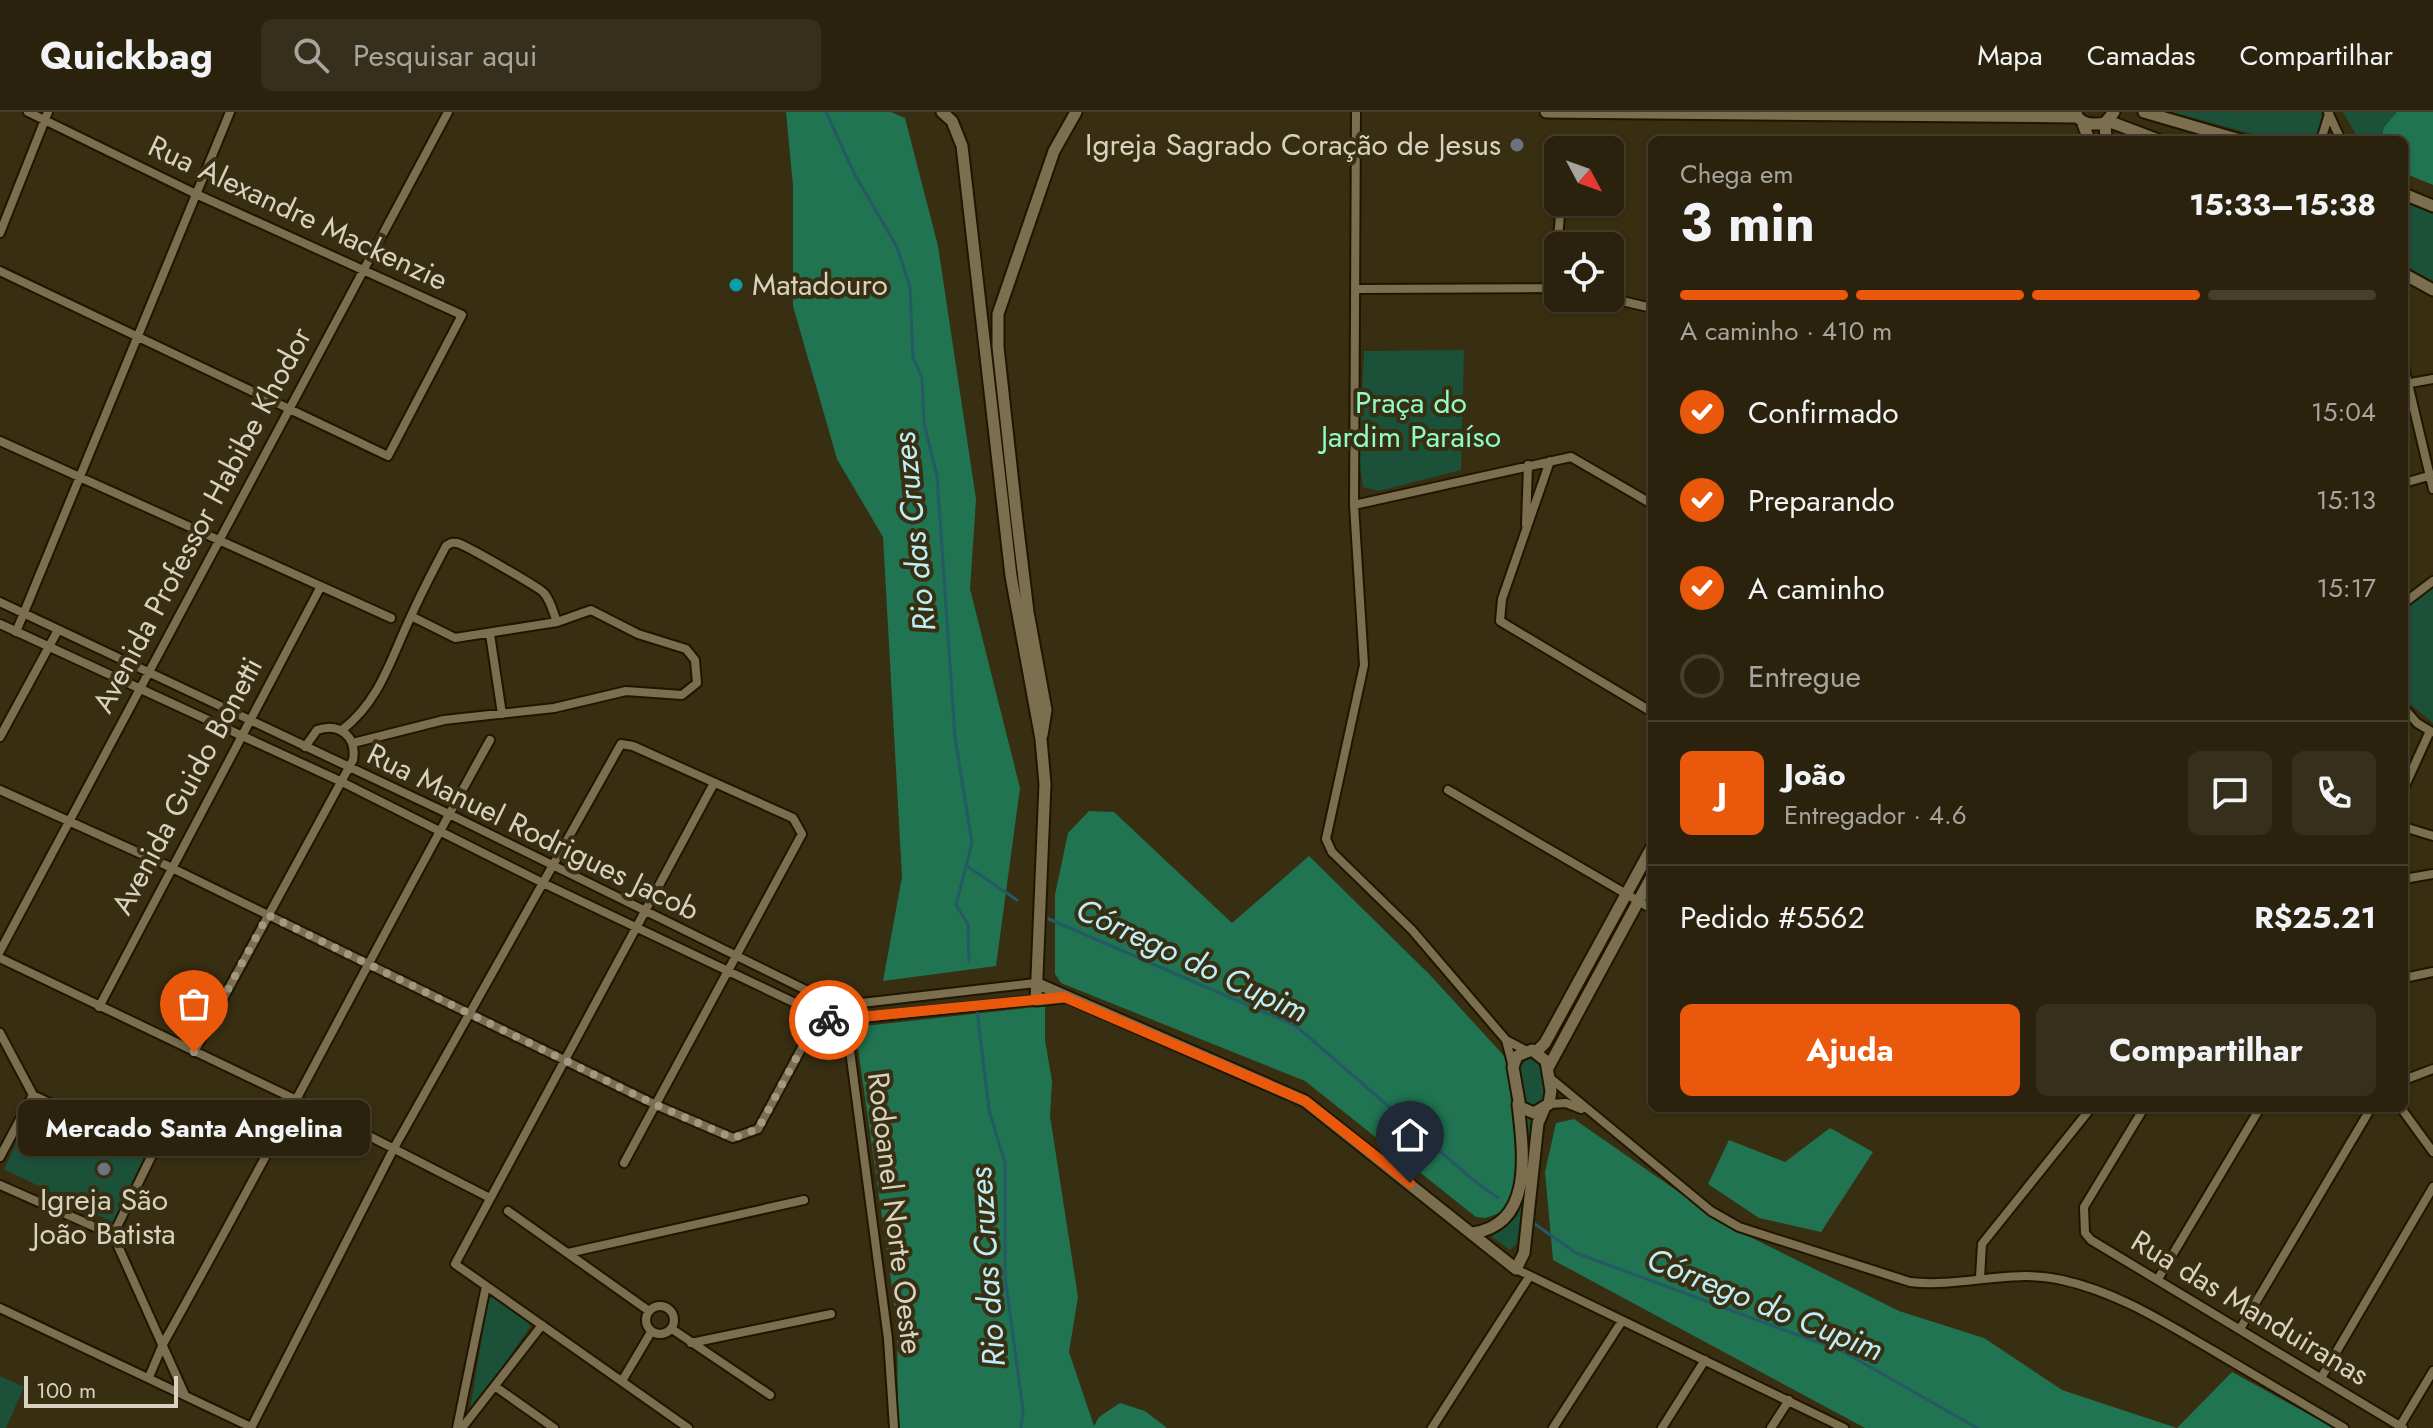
<!DOCTYPE html>
<html lang="pt">
<meta charset="utf-8">
<style>
:root{--surface:#2a220d;--page:#362f1b;--text:#f1f3f6;--muted:#a5a49d;--line:#463f2e;--accent:#ea580c}
body{margin:0;font-family:Jost,sans-serif;background:var(--page);color:var(--text);height:100vh;display:flex;flex-direction:column;font-size:30px;white-space:nowrap}
*{box-sizing:border-box;margin:0}
p{font-size:26px;color:var(--muted)}
.icon{flex:none;width:44px;height:44px;fill:none;stroke:currentColor;stroke-width:2;stroke-linecap:round;stroke-linejoin:round}
.map{position:relative;flex:1;overflow:hidden}
.sheet{position:absolute;left:1648px;top:24px;width:760px;height:976px;display:flex;flex-direction:column;background:var(--surface);border-radius:12px;box-shadow:0 2px 6px #0004,0 0 0 2px var(--line)}
.sheet>*{flex:none}
.needle{width:52px;rotate:131deg}
.buttons{position:absolute;left:1544px;top:24px;display:grid;gap:16px}
.buttons a{display:grid;place-items:center;width:80px;height:80px;border-radius:12px;background:var(--surface);box-shadow:0 2px 6px #0004,0 0 0 2px var(--line);font-size:40px}
.scale{position:absolute;left:24px;bottom:20px;width:154px;box-sizing:border-box;padding-left:8px;border:4px solid #d8d2c1;border-top:0;font-size:22px;line-height:28px;white-space:nowrap;color:#d8d2c1;-webkit-text-stroke:6px #382e11;paint-order:stroke}
.pin{position:absolute;display:grid;place-items:center;width:68px;height:68px;color:#fff;margin:-82px -34px;border-radius:50% 50% 50% 0;rotate:-45deg;box-shadow:0 0 8px #0007}
.pin .icon{rotate:45deg}
.courier{position:absolute;display:grid;place-items:center;width:80px;height:80px;margin:-40px;border:6px solid #ea580c;border-radius:50%;background:#fff;color:#222;box-shadow:0 2px 10px #0007}
.bubble{position:absolute;height:56px;border-radius:12px;background:var(--surface);box-shadow:0 2px 6px #0004,0 0 0 2px var(--line);font-size:26px;font-weight:700;line-height:56px;text-align:center}
.headline em{font-style:normal;font-weight:700}
.headline div{display:flex;flex-direction:column-reverse}
.headline{display:flex;align-items:center;justify-content:space-between;height:136px;padding:0 32px}
h1{font-size:52px;font-weight:700;line-height:60px}
.bar{display:grid;grid-template-columns:repeat(4,1fr);gap:12px 8px;align-content:center;height:96px;padding:0 32px}
.bar i{height:10px;border-radius:6px;background:var(--line)}
.bar .active{background:var(--accent)}
.bar p{grid-column:span 4}
.line{display:flex;align-items:center;gap:20px;padding:0 32px;border-top:2px solid var(--line)}
.line div{flex:1}
.round{display:grid;place-items:center;flex:none;width:84px;height:84px;border-radius:12px;background:var(--page)}
ol{padding:0 32px;list-style:none}
li{display:flex;align-items:center;gap:24px;height:88px}
li p{margin-inline-start:auto}
li .icon{padding:8px;border-radius:50%;background:var(--accent);color:#fff;stroke-width:4}
li:last-child{color:var(--muted)}
li i{width:44px;height:44px;border:4px solid var(--line);border-radius:50%}
.primary-button{display:flex;gap:16px;margin-top:auto;padding:16px 32px}
.primary-button a{flex:1;height:92px;border-radius:12px;background:var(--accent);color:#fff;font-size:32px;font-weight:700;line-height:92px;text-align:center}
.primary-button a+a{background:var(--page);color:var(--text)}
header{display:flex;align-items:center;gap:48px;box-sizing:border-box;height:112px;padding:0 40px;background:var(--surface);border-bottom:2px solid var(--line)}
header strong{font-size:38px}
nav{display:flex;gap:44px;margin-inline-start:auto;font-size:28px}
.search{width:560px;height:72px;background:var(--page);display:flex;align-items:center;gap:20px;box-sizing:border-box;padding:0 28px;border-radius:12px;color:var(--muted);font-size:30px}
.map>svg:first-child{display:block}
</style>
<header>
<strong>Quickbag</strong>
<div class="search"><svg class="icon" aria-label="search" viewBox="0 0 24 24"><circle cx="10" cy="10" r="6"/><path d="M15 15l6 6"/></svg>Pesquisar aqui</div>
<nav><a>Mapa</a><a>Camadas</a><a>Compartilhar</a></nav>
</header>
<div class="map">
<svg width="2433" height="1316" viewBox="0 0 2433 1316">
<rect width="100%" height="100%" fill="#382e11"/>
<path fill="#1b5039" d="M2172,0h149l2,11 -9,17h-40z
M2343,0h54l-13,15 -3,13h-22z
M2404,89l29,12v68l-29,-16z
M1464,238l-3,120 -82,21 -16,-4 -4,-30 5,-106z
M2433,471v140l-29,-24v-91z
M1531,943l11,6 5,31 -3,11 -9,6 -11,-10 -5,-31z
M35,993l111,53 -28,67 -114,-56z
M1525,1004l9,2 -17,125 -7,7 -18,-13c6,-8 18,-11 24,-20 13,-21 11,-77 9,-101z
M492,1184l36,22 2,9 -61,89 19,-116z
M0,1264l24,11 -18,41h-6z"/>
<path fill="#207452" d="M786,0h105l14,6 33,128 38,253 -6,90 50,199 -24,178 -113,15 19,-104 -19,-340 -46,-78 -44,-153v-120z
M2397,0h36v73l-29,-12v-33h-23l3,-13z
M1089,699l25,1 118,111 77,-67 121,119 76,83 11,93 -5,48 -5,11 -21,8 -10,-1 -171,-136 -244,-98 -6,-9v-79l13,-62z
M1045,894v34l7,41 -2,35 28,181 -9,55 25,74 5,-9 21,-14 25,8 22,17h-269l-1,-105 -42,-296z
M1574,1007l152,106 173,86 85,27 78,52 115,38 55,-56 102,56h-469l-312,-168 -8,-88 11,-49z
M1830,1016l43,24 -52,80 -62,-14 -51,-34 21,-44 56,22z"/>
<g fill="none" stroke-linecap="round" stroke-linejoin="round">
<path stroke="#255965" stroke-width="3" d="M826,0l28,61 43,74 13,40 3,70 9,21 2,45 13,53 18,261 17,106 -16,62 12,19 1,38
M967,754l50,34
M1049,807l247,107 176,153 26,19
M977,898l12,100 16,53v114l18,133 -2,18
M1535,1112l41,29 268,99 133,76"/>
<defs>
<path id="street" d="M1356,0l-2,393 10,160 -38,174 6,13 80,78 94,110 21,11
M2328,0l13,28
M2321,28l8,-26
M0,121l48,-121
M0,159l388,185 74,-141 -266,-121 -168,-82
M1554,176l7,-86
M1357,177l201,-1
M1609,186l43,10
M2404,255l29,122
M2405,272l28,-5
M0,329l391,177
M1550,349l-48,138 -2,22 152,91
M2404,371l28,-8
M1354,393l217,-48 81,47
M1526,413l2,-60
M0,490l449,212 371,183 24,8 192,-22
M2404,491l29,-22
M0,512l342,158 203,102 288,137 203,-21
M16,520l214,-520
M490,522l12,80
M2404,596l13,15 15,9
M342,618c39,-30 49,-73 70,-116 10,-23 22,-45 34,-68 5,-3 5,-4 11,-3 7,1 83,45 87,50 7,8 9,19 13,29
M0,625l58,-107
M353,631l91,-23 110,-12 72,-17 56,4 15,-12 -2,-23 -9,-11 -48,-15 -47,-24 -34,12 -102,16 -44,-22
M2404,676l26,-57
M0,678l170,77 486,238 77,33 25,-9 61,-113
M1448,678l204,119
M2404,715l29,9
M2404,767l29,-5
M0,839l448,-839
M0,846l332,159 158,81
M2404,866l29,-6
M844,893l44,334 6,89
M99,895l221,-419
M0,921l33,62
M1506,928l7,27
M194,940l159,-292c4,-23 -13,-38 -36,-30l-12,17
M1549,965l162,134 28,16 171,55c51,6 101,-14 152,-2 55,12 102,42 150,70 44,26 88,52 132,78
M2404,968l29,-11
M33,983l120,58
M1549,992l17,-1 15,6
M2144,996l-60,99 1,26 6,7 312,188
M2401,996l32,44
M153,1041l108,-20 24,-8
M0,1045l33,-62
M0,1073l113,50
M508,1099l141,100
M113,1123l71,158
M113,1123l40,-82
M568,1141l236,-53
M1516,1157l328,159
M1980,1166l2,-34 109,-136
M2158,1167l102,-171
M646 1208a14 14 0 1 1 28 0a14 14 0 1 1-28 0Z
M0,1196l251,119
M672,1217l98,66
M2240,1217l131,-221
M691,1231l140,-29
M149,1265l14,-33c112,-200 216,-404 327,-604
M2321,1266l112,-191
M622,1269l29,-49
M496,1275l58,41
M2400,1314l33,-55
M251,1316l143,-280 227,-404 12,2 160,72 9,16 -178,329
M457,1316l29,-142
M462,1316l80,-103
M688,1316l-233,-164 258,-479
M1432,1316l97,-151
M1553,1316l69,-107
M1662,1316l43,-68
M1771,1316l18,-28"/>
<path id="secondary" d="M942,0l10,9 10,25 49,430 30,163 4,45 -9,216 28,-3
M1546,0l531,5
M2144,0l96,28
M2076,1c3,12 19,12 29,10l9,-11
M2082,9l7,19
M2108,9l50,19
M2105,11l1,17
M2404,82l29,12
M2404,162l29,16
M1042,623l4,-25 -18,-98 -11,-91 -19,-174v-33l56,-163 22,-39
M1036,871l269,118 211,168 8,-16 14,-130 6,-14
M1532,938l14,11 5,30 -2,13 -15,9 -14,-6 -7,-40 4,-11z
M1537,939l8,-8 107,-196
M1548,956l104,-192
M1473,1121c62,-9 50,-83 45,-129"/>
</defs>
<use href="#street" stroke="#201600" stroke-width="12"/>
<use href="#secondary" stroke="#201600" stroke-width="15"/>
<use href="#street" stroke="#7b6f50" stroke-width="8"/>
<use href="#secondary" stroke="#7b6f50" stroke-width="11"/>
</g>
<g fill="none" stroke-linecap="round" stroke-linejoin="round">
<path stroke="#a09983" stroke-width="8" stroke-dasharray="0 14.4" d="M194,940l74,-137 388,190 77,33 25,-9 61,-113 10,4"/>
<path stroke="#ea580c" stroke-width="10" d="M829,908l235,-23 241,104 105,82"/>
</g>
<g fill="#6b7280" stroke="#382e11" stroke-width="3">
<circle cx="1517" cy="33" r="8"/>
<circle cx="104" cy="1057" r="8"/>
</g>
<circle fill="#0f9aa8" stroke="#382e11" stroke-width="3" cx="736" cy="173" r="8"/>
<g text-anchor="middle" stroke-width="8" stroke-linejoin="round" paint-order="stroke">
<g font-size="30" fill="#d8d2c1" stroke="#382e11" text-anchor="end">
<text x="1501" y="43">Igreja Sagrado Coração de Jesus</text>
<text x="752" y="183" text-anchor="start">Matadouro</text>
<text x="104" y="1098" text-anchor="middle">Igreja São<tspan x="104" dy="34">João Batista</tspan></text>
</g>
<g font-size="30" fill="#d8d2c1" stroke="#382e11">
<text transform="translate(298 101) rotate(25)" y="10">Rua Alexandre Mackenzie</text>
<text transform="translate(202 408) rotate(-62)" y="10">Avenida Professor Habibe Khodor</text>
<text transform="translate(187 674) rotate(-62)" y="10">Avenida Guido Bonetti</text>
<text transform="translate(533 720) rotate(26)" y="10">Rua Manuel Rodrigues Jacob</text>
<text transform="translate(895 1101) rotate(83)" y="10">Rodoanel Norte Oeste</text>
<text transform="translate(2250 1196) rotate(31)" y="10">Rua das Manduiranas</text>
</g>
<g font-size="30" fill="#8efcc7" stroke="#382e11">
<text x="1411" y="301">Praça do<tspan x="1411" dy="34">Jardim Paraíso</tspan></text>
</g>
<g font-size="32" font-style="italic" fill="#beedf8" stroke="#382e11">
<text transform="translate(914 420) rotate(-96)" y="11">Rio das Cruzes</text>
<text transform="translate(1192 848) rotate(25)" y="11">Córrego do Cupim</text>
<text transform="translate(987 1155) rotate(-94)" y="11">Rio das Cruzes</text>
<text transform="translate(1765 1192) rotate(22)" y="11">Córrego do Cupim</text>
</g>
</g>
</svg>
<div class="buttons">
<a><svg class="needle" viewBox="-14 -14 28 28"><path d="M0-13l5 13h-10z" fill="#e53935"/><path d="M0 13l5-13h-10z" fill="#a5a49d"/></svg></a>
<a><svg class="icon" aria-label="locate" viewBox="0 0 24 24"><circle cx="12" cy="12" r="6"/><path d="M12 2v4M12 18v4M2 12h4M18 12h4"/></svg></a>
</div>
<div class="scale">100 m</div>
<div class="pin" style="left:194px;top:940px;background:#ea580c"><svg class="icon" aria-label="bag" viewBox="0 0 24 24"><path d="M5 8h14l-1 12H6zM9 8a3 3 0 0 1 6 0"/></svg></div>
<div class="pin" style="left:1410px;top:1071px;background:#1f2937"><svg class="icon" aria-label="home" viewBox="0 0 24 24"><path d="M3 11l9-7 9 7M6 9v11h12V9"/></svg></div>
<div class="courier" style="left:829px;top:908px"><svg class="icon" aria-label="bike" viewBox="0 0 24 24"><circle cx="6" cy="16" r="4"/><circle cx="18" cy="16" r="4"/><path d="M6 16l4-8h5l3 8M10 8l3 8H6M13 5h3"/></svg></div>
<div class="bubble" style="left:18px;top:988px;width:352px">Mercado Santa Angelina</div>
<section class="sheet">
<div class="headline"><div><h1>3 min</h1><p>Chega em</p></div><em>15:33–15:38</em></div>
<div class="bar"><i class="active"></i><i class="active"></i><i class="active"></i><i></i><p>A caminho · 410 m</p></div>
<ol>
<li><svg class="icon" aria-label="check" viewBox="0 0 24 24"><path d="M5 12l5 5 9-10"/></svg>Confirmado<p>15:04</p></li>
<li><svg class="icon" aria-label="check" viewBox="0 0 24 24"><path d="M5 12l5 5 9-10"/></svg>Preparando<p>15:13</p></li>
<li><svg class="icon" aria-label="check" viewBox="0 0 24 24"><path d="M5 12l5 5 9-10"/></svg>A caminho<p>15:17</p></li>
<li><i></i>Entregue</li>
</ol>
<div class="line" style="height:144px"><b class="round" style="background:var(--accent);color:#fff">J</b><div><b>João</b><p>Entregador · 4.6</p></div><a class="round"><svg class="icon" aria-label="chat" viewBox="0 0 24 24"><path d="M4 5h16v11H9l-5 4z"/></svg></a><a class="round"><svg class="icon" aria-label="phone" viewBox="0 0 24 24"><path d="M5 4h4l2 5-3 2q2 4 5 5l2-3 5 2v4C11 20 4 13 5 4z"/></svg></a></div>
<div class="line" style="height:104px"><div>Pedido #5562</div><b>R$25.21</b></div>
<div class="primary-button"><a>Ajuda</a><a>Compartilhar</a></div>
</section>
</div>
